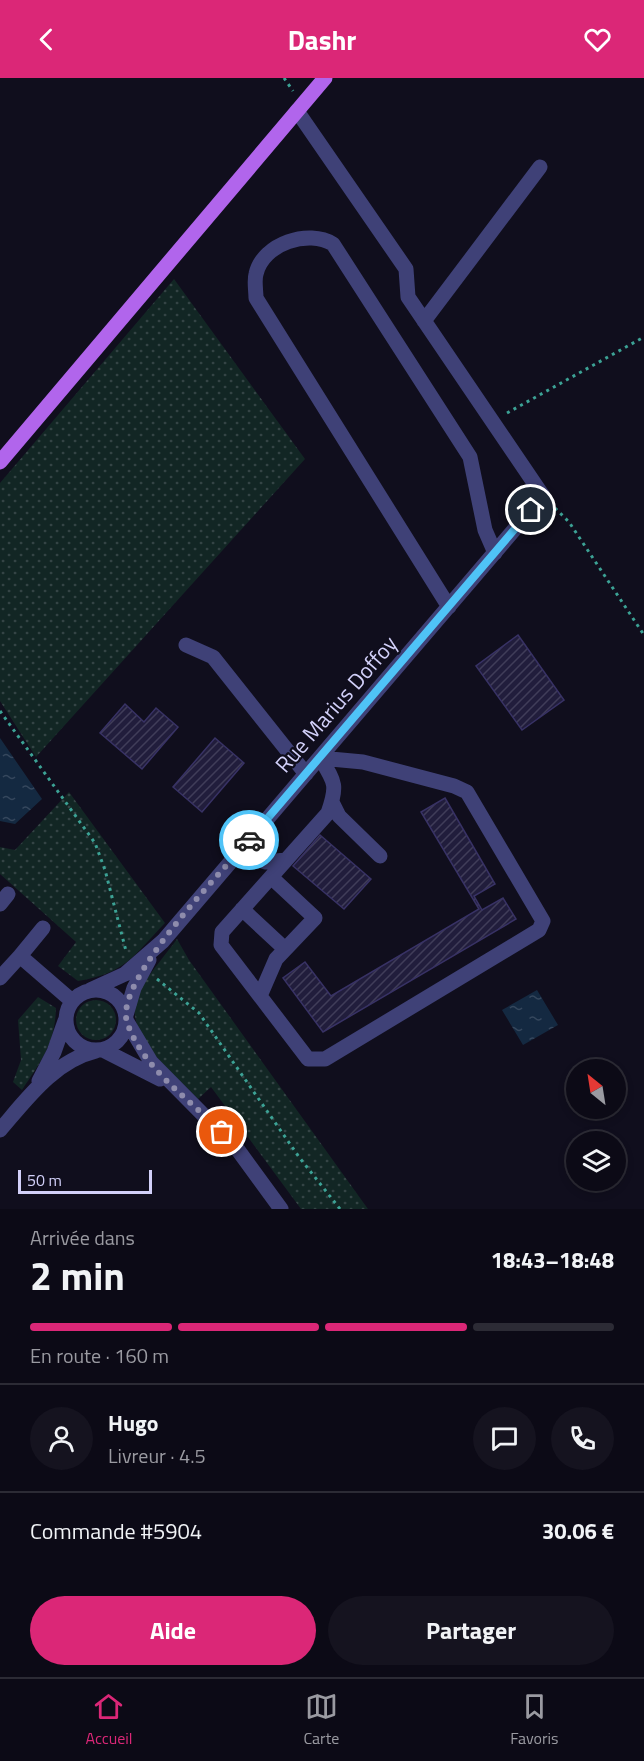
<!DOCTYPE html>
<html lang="fr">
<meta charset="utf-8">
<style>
:root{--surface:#0c0a16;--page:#15131f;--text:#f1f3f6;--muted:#9a9aa1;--line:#2c2b35;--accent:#db2777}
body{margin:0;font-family:"Titillium Web",sans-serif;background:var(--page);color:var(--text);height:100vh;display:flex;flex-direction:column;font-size:22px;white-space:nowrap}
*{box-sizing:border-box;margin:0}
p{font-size:20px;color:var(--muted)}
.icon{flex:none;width:33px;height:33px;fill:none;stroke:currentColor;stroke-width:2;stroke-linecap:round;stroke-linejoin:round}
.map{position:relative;height:1131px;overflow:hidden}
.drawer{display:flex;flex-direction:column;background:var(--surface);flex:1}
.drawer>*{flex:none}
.needle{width:39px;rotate:330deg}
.controls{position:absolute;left:566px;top:981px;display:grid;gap:12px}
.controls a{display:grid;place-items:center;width:60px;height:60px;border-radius:50%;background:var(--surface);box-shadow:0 3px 9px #0003,0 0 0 2px var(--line);font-size:30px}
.scale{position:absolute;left:18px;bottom:15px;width:134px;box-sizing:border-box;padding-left:6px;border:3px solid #d2d0f9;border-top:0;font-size:16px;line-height:21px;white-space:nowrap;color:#d2d0f9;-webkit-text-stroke:4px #100e1d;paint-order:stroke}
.pin{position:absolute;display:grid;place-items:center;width:51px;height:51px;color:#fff;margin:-26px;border:3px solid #fff;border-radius:50%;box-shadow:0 2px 6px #0007}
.courier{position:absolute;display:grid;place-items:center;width:60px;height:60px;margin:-30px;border:4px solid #4fc3f7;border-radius:50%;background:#fff;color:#222;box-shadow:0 2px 8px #0007}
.headline em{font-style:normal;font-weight:700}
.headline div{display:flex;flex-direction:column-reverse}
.headline{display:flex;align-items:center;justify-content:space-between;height:102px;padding:0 30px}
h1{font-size:39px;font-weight:700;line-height:45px}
.bar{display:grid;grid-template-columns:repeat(4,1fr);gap:9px 6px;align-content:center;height:72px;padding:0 30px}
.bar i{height:8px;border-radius:4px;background:var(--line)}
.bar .selected{background:var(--accent)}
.bar p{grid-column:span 4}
.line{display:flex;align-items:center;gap:15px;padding:0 30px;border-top:2px solid var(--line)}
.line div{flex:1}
.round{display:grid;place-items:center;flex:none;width:63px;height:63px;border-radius:32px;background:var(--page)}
.action{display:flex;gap:12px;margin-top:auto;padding:12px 30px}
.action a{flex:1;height:69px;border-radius:36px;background:var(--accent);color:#fff;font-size:24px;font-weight:700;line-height:69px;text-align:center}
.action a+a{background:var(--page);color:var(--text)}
header{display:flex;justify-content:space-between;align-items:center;height:78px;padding:0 30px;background:var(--accent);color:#fff;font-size:27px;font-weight:700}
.tab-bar{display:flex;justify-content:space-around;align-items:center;height:84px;border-top:2px solid var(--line);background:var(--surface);font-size:16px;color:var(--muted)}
.tab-bar a{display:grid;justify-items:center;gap:3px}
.tab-bar .selected{color:var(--accent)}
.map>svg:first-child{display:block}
</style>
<header><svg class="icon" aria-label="back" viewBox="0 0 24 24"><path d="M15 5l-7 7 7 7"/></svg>Dashr<svg class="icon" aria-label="heart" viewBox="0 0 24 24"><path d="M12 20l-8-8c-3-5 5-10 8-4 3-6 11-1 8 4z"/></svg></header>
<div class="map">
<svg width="644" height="1131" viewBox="0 0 644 1131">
<defs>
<pattern id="grass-dots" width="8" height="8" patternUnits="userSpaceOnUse" patternTransform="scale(1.5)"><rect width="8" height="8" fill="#122624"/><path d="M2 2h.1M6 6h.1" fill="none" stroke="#344445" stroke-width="1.8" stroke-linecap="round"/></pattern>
<pattern id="water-ripples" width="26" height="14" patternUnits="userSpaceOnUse" patternTransform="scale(1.5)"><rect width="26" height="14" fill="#142941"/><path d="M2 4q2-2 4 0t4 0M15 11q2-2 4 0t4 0" fill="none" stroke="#35475d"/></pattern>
<pattern id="building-hatch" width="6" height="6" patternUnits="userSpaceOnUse" patternTransform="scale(1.5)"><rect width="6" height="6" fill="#211d3c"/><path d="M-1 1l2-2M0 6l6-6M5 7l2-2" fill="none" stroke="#403d59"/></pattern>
</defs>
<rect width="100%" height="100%" fill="#100e1d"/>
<path fill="url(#grass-dots)" d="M174,201l131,180 -269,298 -36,-56v-218z
M69,714l96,131c-32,33 -39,50 -87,58l-20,-15 18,-24 -76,-68v-27l15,3z
M177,861l12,21 179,249h-67l-90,-122 -13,12c-24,-26 -75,-63 -61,-103 5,-14 30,-43 40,-57z
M38,919l18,11c-1,36 -15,53 -34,82l-9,-8 8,-22 -3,-40z
M76 942a20 20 0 1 1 40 0a20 20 0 1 1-40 0Z"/>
<path fill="url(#water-ripples)" d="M0,660l42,61 -27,25 -15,-3z
M537,912l21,35 -35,20 -21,-35z"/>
<path fill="url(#building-hatch)" stroke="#383265" stroke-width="1.5" d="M518,557l46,65 -42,30 -46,-64z
M125,626l19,18 12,-14 22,19 -36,42 -42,-36z
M215,660l29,25 -42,49 -29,-25z
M445,720l50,86 -21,12 8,14 21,-12 13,21 -193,113 -40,-54 22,-16 26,34 148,-87 -58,-97z
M320,757l51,44 -27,30 -51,-43z"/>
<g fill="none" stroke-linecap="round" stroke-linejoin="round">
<path stroke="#3ca295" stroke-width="3" stroke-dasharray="3 4.5" stroke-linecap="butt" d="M284,0l9,13
M507,335l137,-76
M555,430l14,14 75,113
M0,633l95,132 10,27 21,81
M157,901l42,34 100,144 41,52"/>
<path stroke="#3f4177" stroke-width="15" d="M424,243l116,-154
M449,529l-193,-309c0,-7 -2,-17 0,-24 7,-31 53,-45 77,-30l137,213 15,73 10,23
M186,567l27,12 93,117
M320,680l43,4 91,24 13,6 76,129 -4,9 -214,129h-17l-87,-114 1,-13 106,-119c10,-28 7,-31 -8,-55z
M332,724l7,14 41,40
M238,775l28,9 20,-2
M0,826l8,-10
M242,831l43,40
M20,878l23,-28
M0,900l20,-22 52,45
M66 942a30 30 0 1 1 60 0a30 30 0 1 1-60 0Z
M90,912l35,-16 38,-33 380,-445 -135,-199 -2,-28 -109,-158
M260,918l16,-37 39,-41 -44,-41
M126,937l8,-27 15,-28
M126,942l25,42 87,88 43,59
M103,972l57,29
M39,1003l15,-29 11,-31
M0,1052c26,-30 54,-69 96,-79"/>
<path stroke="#b165ec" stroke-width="15" d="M0,384l325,-384"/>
</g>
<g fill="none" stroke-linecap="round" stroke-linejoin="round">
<path stroke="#8e8cac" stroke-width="6" stroke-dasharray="0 10.8" d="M222,1054c-32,-32 -80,-64 -95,-110 -13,-41 95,-150 122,-182"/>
<path stroke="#4fc3f7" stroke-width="8" d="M249,762l282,-330"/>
</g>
<g text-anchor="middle" stroke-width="4.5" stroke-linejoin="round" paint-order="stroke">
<g font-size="22" fill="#d2d0f9" stroke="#100e1d">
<text transform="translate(336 626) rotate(-49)" y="8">Rue Marius Doffoy</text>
</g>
</g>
</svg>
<div class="controls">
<a><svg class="needle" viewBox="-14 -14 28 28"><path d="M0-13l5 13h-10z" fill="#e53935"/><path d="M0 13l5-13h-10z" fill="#9a9aa1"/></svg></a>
<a><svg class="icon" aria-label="layers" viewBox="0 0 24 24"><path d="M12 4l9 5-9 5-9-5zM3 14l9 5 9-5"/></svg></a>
</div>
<div class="scale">50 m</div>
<div class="pin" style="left:222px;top:1054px;background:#ea580c"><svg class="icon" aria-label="bag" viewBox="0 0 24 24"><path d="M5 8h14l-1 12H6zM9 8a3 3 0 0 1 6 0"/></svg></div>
<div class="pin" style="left:531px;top:432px;background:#1f2937"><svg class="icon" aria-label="home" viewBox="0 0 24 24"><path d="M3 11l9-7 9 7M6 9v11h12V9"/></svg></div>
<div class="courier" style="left:249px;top:762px"><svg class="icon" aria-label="car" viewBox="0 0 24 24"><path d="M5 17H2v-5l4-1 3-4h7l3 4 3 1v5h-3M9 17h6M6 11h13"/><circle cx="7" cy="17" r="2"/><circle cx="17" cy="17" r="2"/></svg></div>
</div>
<section class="drawer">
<div class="headline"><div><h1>2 min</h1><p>Arrivée dans</p></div><em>18:43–18:48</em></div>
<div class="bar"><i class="selected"></i><i class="selected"></i><i class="selected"></i><i></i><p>En route · 160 m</p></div>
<div class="line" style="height:108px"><a class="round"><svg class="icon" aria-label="person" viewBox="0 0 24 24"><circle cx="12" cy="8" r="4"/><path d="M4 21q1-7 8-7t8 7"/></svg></a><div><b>Hugo</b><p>Livreur · 4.5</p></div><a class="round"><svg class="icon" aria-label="chat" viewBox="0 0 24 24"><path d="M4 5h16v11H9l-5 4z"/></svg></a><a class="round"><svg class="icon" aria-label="phone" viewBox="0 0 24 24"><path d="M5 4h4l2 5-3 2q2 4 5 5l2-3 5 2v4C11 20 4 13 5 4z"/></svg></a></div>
<div class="line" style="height:78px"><div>Commande #5904</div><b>30.06 €</b></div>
<div class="action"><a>Aide</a><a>Partager</a></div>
</section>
<nav class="tab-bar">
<a class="selected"><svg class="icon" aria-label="home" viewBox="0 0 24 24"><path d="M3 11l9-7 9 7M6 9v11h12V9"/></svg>Accueil</a>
<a><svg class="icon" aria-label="map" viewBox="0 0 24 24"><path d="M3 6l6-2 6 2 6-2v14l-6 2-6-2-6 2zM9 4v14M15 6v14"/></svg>Carte</a>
<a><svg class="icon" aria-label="saved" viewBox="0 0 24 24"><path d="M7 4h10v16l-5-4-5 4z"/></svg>Favoris</a>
</nav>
